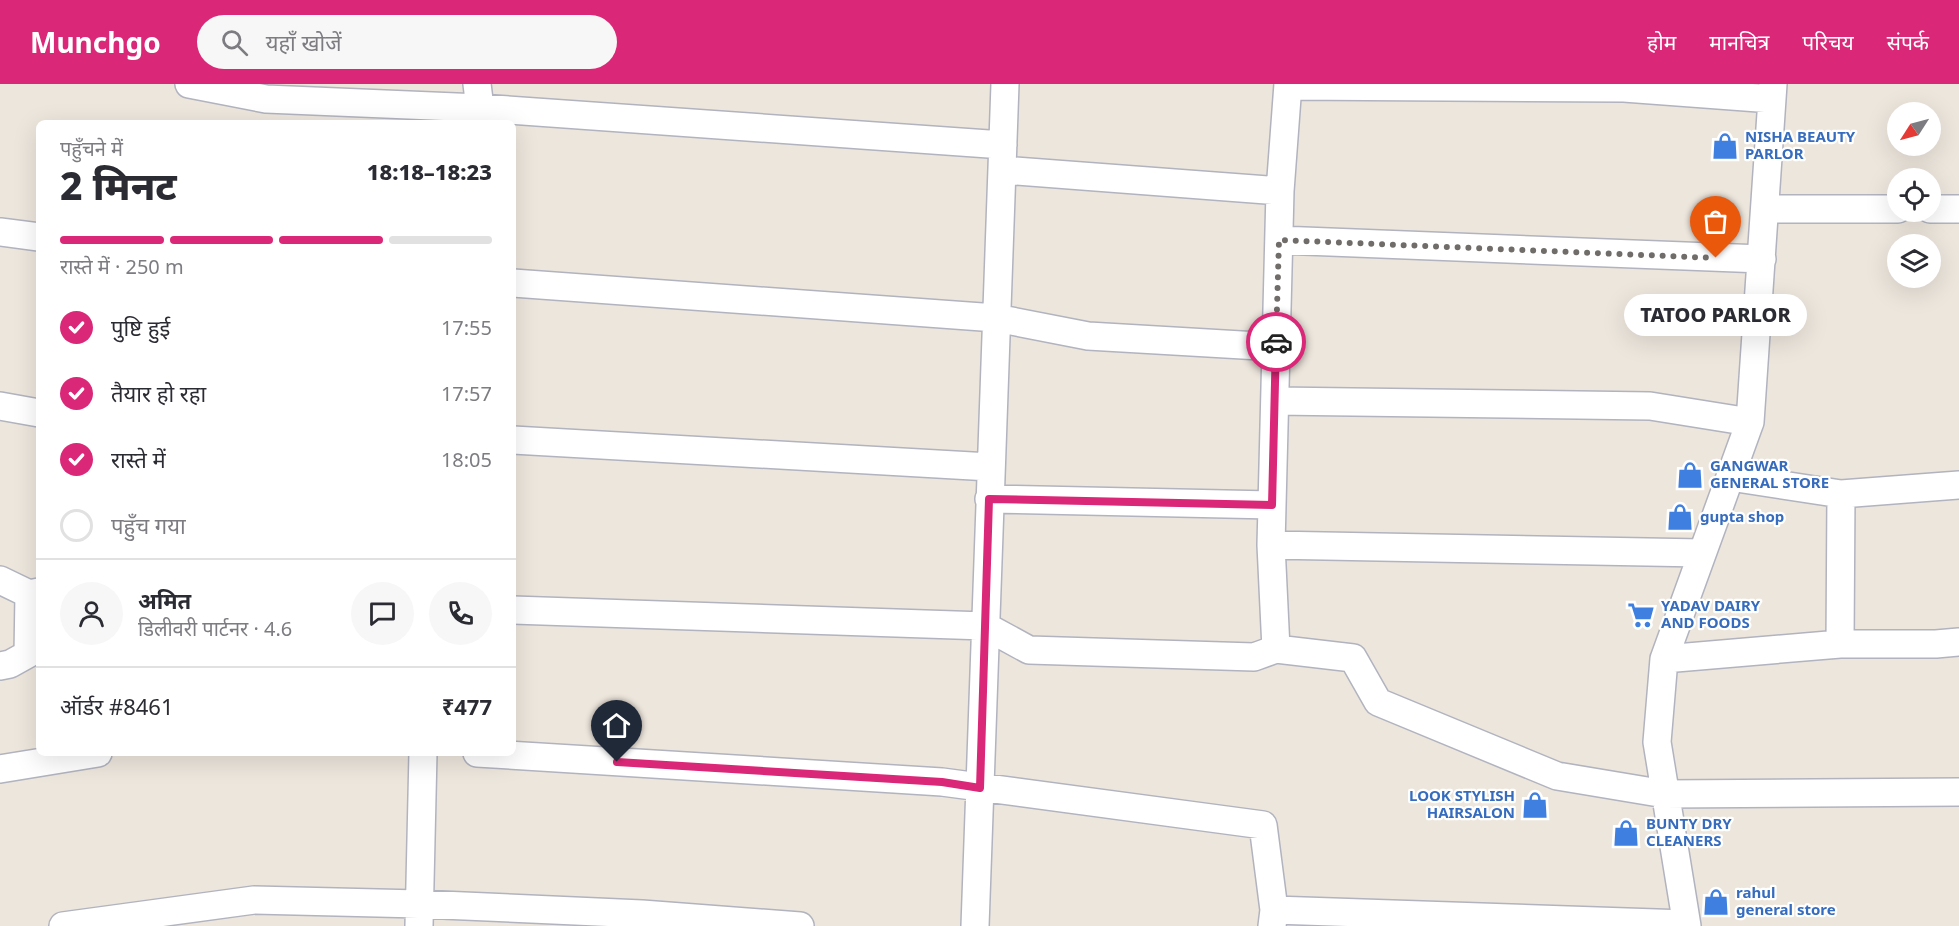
<!DOCTYPE html>
<html lang="hi">
<meta charset="utf-8">
<style>
:root{--surface:#fff;--page:#f7f7f7;--text:#2b2b33;--muted:#7c7c81;--line:#e1e1e2;--accent:#db2777}
body{margin:0;font-family:"Noto Sans","Noto Sans Devanagari",sans-serif;background:var(--page);color:var(--text);height:100vh;display:flex;flex-direction:column;font-size:22px;white-space:nowrap}
*{box-sizing:border-box;margin:0}
p{font-size:20px;color:var(--muted)}
.icon{flex:none;width:33px;height:33px;fill:none;stroke:currentColor;stroke-width:2;stroke-linecap:round;stroke-linejoin:round}
.map{position:relative;flex:1;overflow:hidden}
.sheet{position:absolute;left:36px;top:36px;width:480px;height:636px;display:flex;flex-direction:column;background:var(--surface);border-radius:9px;box-shadow:0 6px 24px #0002}
.sheet>*{flex:none}
.needle{width:39px;rotate:234deg}
.controls{position:absolute;left:1887px;top:18px;display:grid;gap:12px}
.controls a{display:grid;place-items:center;width:54px;height:54px;border-radius:50%;background:var(--surface);box-shadow:0 6px 24px #0002;font-size:30px}
.pin{position:absolute;display:grid;place-items:center;width:51px;height:51px;color:#fff;margin:-62px -26px;border-radius:50% 50% 50% 0;rotate:-45deg;box-shadow:0 0 6px #0007}
.pin .icon{rotate:45deg}
.courier{position:absolute;display:grid;place-items:center;width:60px;height:60px;margin:-30px;border:4px solid #db2777;border-radius:50%;background:#fff;color:#222;box-shadow:0 2px 8px #0007}
.bubble{position:absolute;height:42px;border-radius:21px;background:var(--surface);box-shadow:0 6px 24px #0002;font-size:20px;font-weight:800;line-height:42px;text-align:center}
.overview em{font-style:normal;font-weight:800}
.overview div{display:flex;flex-direction:column-reverse}
.overview{display:flex;align-items:center;justify-content:space-between;height:102px;padding:0 24px}
h1{font-size:39px;font-weight:800;line-height:45px}
.bar{display:grid;grid-template-columns:repeat(4,1fr);gap:9px 6px;align-content:center;height:72px;padding:0 24px}
.bar i{height:8px;border-radius:4px;background:var(--line)}
.bar .selected{background:var(--accent)}
.bar p{grid-column:span 4}
.line{display:flex;align-items:center;gap:15px;padding:0 24px;border-top:2px solid var(--line)}
.line div{flex:1}
.round{display:grid;place-items:center;flex:none;width:63px;height:63px;border-radius:32px;background:var(--page)}
ol{padding:0 24px;list-style:none}
li{display:flex;align-items:center;gap:18px;height:66px}
li p{margin-inline-start:auto}
li .icon{padding:6px;border-radius:50%;background:var(--accent);color:#fff;stroke-width:4}
li:last-child{color:var(--muted)}
li i{width:33px;height:33px;border:3px solid var(--line);border-radius:50%}
header{display:flex;align-items:center;gap:36px;box-sizing:border-box;height:84px;padding:0 30px;background:var(--accent);color:#fff}
header strong{font-size:28px}
nav{display:flex;gap:33px;margin-inline-start:auto;font-size:21px}
.search{width:420px;height:54px;background:var(--page);display:flex;align-items:center;gap:15px;box-sizing:border-box;padding:0 21px;border-radius:33px;color:var(--muted);font-size:22px}
.map>svg:first-child{display:block}
</style>
<header>
<strong>Munchgo</strong>
<div class="search"><svg class="icon" aria-label="search" viewBox="0 0 24 24"><circle cx="10" cy="10" r="6"/><path d="M15 15l6 6"/></svg>यहाँ खोजें</div>
<nav><a>होम</a><a>मानचित्र</a><a>परिचय</a><a>संपर्क</a></nav>
</header>
<div class="map">
<svg width="1959" height="842" viewBox="0 0 1959 842">
<rect width="100%" height="100%" fill="#ede6dd"/>
<g fill="none" stroke-linecap="round" stroke-linejoin="round">
<defs>
<path id="minor" d="M189,0l77,15 214,9 523,37
M477,0l3,24 -2,15
M1288,2l336,2 148,11
M1002,86l278,21 8,-107
M1280,107l-9,354 431,8
M1765,125h133
M1930,125h29
M0,148l39,5
M1279,156l483,19
M513,199l483,35 92,18 188,11
M1275,317l375,5 100,16
M0,322l39,7
M513,356l477,27
M1730,393l111,17 118,-9
M989,415l283,6
M1271,461l5,104
M0,496l29,14 10,-2
M513,526l472,16 44,24 225,7 22,-8 77,9 25,44 179,74 108,18 294,-2
M1840,560l1,-150
M1664,575l176,-15h96l23,-2
M0,582l10,-2 18,-10 1,-60
M477,669l465,29 321,43 11,85 -2,16
M0,685l98,-16
M1274,826l412,14
M63,842l191,-26 165,4 223,10 158,12
M419,842l4,-173
M975,842l30,-842
M1687,842l-30,-184 7,-83 86,-237 23,-338"/>
</defs>
<use href="#minor" stroke="#b1b3bf" stroke-width="30"/>
<use href="#minor" stroke="#fff" stroke-width="27"/>
</g>
<g fill="none" stroke-linecap="round" stroke-linejoin="round">
<path stroke="#6f6c69" stroke-width="6" stroke-dasharray="0 10.8" d="M1276,258l3,-102 437,18"/>
<path stroke="#db2777" stroke-width="8" d="M617,678l325,20 38,6 9,-289 283,6 4,-163"/>
</g>
<defs>
<symbol id="shop-bare" viewBox="-9 -9 18 18"><path d="M-5-2.5h2.3a2.7 3.5 0 0 1 5.4 0H5L5.5 6h-11ZM-1.5-2.5h3a1.5 2.3 0 0 0-3 0Z" fill="#3f7fe0" stroke="#fff" stroke-width="2.5" paint-order="stroke"/></symbol>
<symbol id="supermarket-bare" viewBox="-9 -9 18 18"><path d="M-6-5.5h2.5l.6 2H6L4.5 2H-2.5L-4.4-4H-6ZM-1.5 3.2a1.3 1.3 0 1 0 .1 0ZM3 3.2a1.3 1.3 0 1 0 .1 0Z" fill="#3f7fe0" stroke="#fff" stroke-width="2.5" paint-order="stroke"/></symbol>
</defs>
<g fill-rule="evenodd">
<use href="#shop-bare" x="1706" y="43" width="38" height="38"/>
<use href="#shop-bare" x="1671" y="372" width="38" height="38"/>
<use href="#shop-bare" x="1661" y="414" width="38" height="38"/>
<use href="#supermarket-bare" x="1622" y="512" width="38" height="38"/>
<use href="#shop-bare" x="1516" y="702" width="38" height="38"/>
<use href="#shop-bare" x="1607" y="730" width="38" height="38"/>
<use href="#shop-bare" x="1697" y="799" width="38" height="38"/>
</g>
<g text-anchor="middle" stroke-width="4.5" stroke-linejoin="round" paint-order="stroke">
<g font-size="15" font-weight="bold" fill="#366cbe" stroke="#fff" text-anchor="start">
<text x="1745" y="58">NISHA BEAUTY<tspan x="1745" dy="17">PARLOR</tspan></text>
<text x="1710" y="387">GANGWAR<tspan x="1710" dy="17">GENERAL STORE</tspan></text>
<text x="1700" y="438">gupta shop</text>
<text x="1661" y="527">YADAV DAIRY<tspan x="1661" dy="17">AND FOODS</tspan></text>
<text x="1515" y="717" text-anchor="end">LOOK STYLISH<tspan x="1515" dy="17">HAIRSALON</tspan></text>
<text x="1646" y="745">BUNTY DRY<tspan x="1646" dy="17">CLEANERS</tspan></text>
<text x="1736" y="814">rahul<tspan x="1736" dy="17">general store</tspan></text>
</g>
</g>
</svg>
<div class="controls">
<a><svg class="needle" viewBox="-14 -14 28 28"><path d="M0-13l5 13h-10z" fill="#e53935"/><path d="M0 13l5-13h-10z" fill="#7c7c81"/></svg></a>
<a><svg class="icon" aria-label="locate" viewBox="0 0 24 24"><circle cx="12" cy="12" r="6"/><path d="M12 2v4M12 18v4M2 12h4M18 12h4"/></svg></a>
<a><svg class="icon" aria-label="layers" viewBox="0 0 24 24"><path d="M12 4l9 5-9 5-9-5zM3 14l9 5 9-5"/></svg></a>
</div>
<div class="pin" style="left:1716px;top:174px;background:#ea580c"><svg class="icon" aria-label="bag" viewBox="0 0 24 24"><path d="M5 8h14l-1 12H6zM9 8a3 3 0 0 1 6 0"/></svg></div>
<div class="pin" style="left:617px;top:678px;background:#1f2937"><svg class="icon" aria-label="home" viewBox="0 0 24 24"><path d="M3 11l9-7 9 7M6 9v11h12V9"/></svg></div>
<div class="courier" style="left:1276px;top:258px"><svg class="icon" aria-label="car" viewBox="0 0 24 24"><path d="M5 17H2v-5l4-1 3-4h7l3 4 3 1v5h-3M9 17h6M6 11h13"/><circle cx="7" cy="17" r="2"/><circle cx="17" cy="17" r="2"/></svg></div>
<div class="bubble" style="left:1624px;top:210px;width:183px">TATOO PARLOR</div>
<section class="sheet">
<div class="overview"><div><h1>2 मिनट</h1><p>पहुँचने में</p></div><em>18:18–18:23</em></div>
<div class="bar"><i class="selected"></i><i class="selected"></i><i class="selected"></i><i></i><p>रास्ते में · 250 m</p></div>
<ol>
<li><svg class="icon" aria-label="check" viewBox="0 0 24 24"><path d="M5 12l5 5 9-10"/></svg>पुष्टि हुई<p>17:55</p></li>
<li><svg class="icon" aria-label="check" viewBox="0 0 24 24"><path d="M5 12l5 5 9-10"/></svg>तैयार हो रहा<p>17:57</p></li>
<li><svg class="icon" aria-label="check" viewBox="0 0 24 24"><path d="M5 12l5 5 9-10"/></svg>रास्ते में<p>18:05</p></li>
<li><i></i>पहुँच गया</li>
</ol>
<div class="line" style="height:108px"><a class="round"><svg class="icon" aria-label="person" viewBox="0 0 24 24"><circle cx="12" cy="8" r="4"/><path d="M4 21q1-7 8-7t8 7"/></svg></a><div><b>अमित</b><p>डिलीवरी पार्टनर · 4.6</p></div><a class="round"><svg class="icon" aria-label="chat" viewBox="0 0 24 24"><path d="M4 5h16v11H9l-5 4z"/></svg></a><a class="round"><svg class="icon" aria-label="phone" viewBox="0 0 24 24"><path d="M5 4h4l2 5-3 2q2 4 5 5l2-3 5 2v4C11 20 4 13 5 4z"/></svg></a></div>
<div class="line" style="height:78px"><div>ऑर्डर #8461</div><b>₹477</b></div>
</section>
</div>
